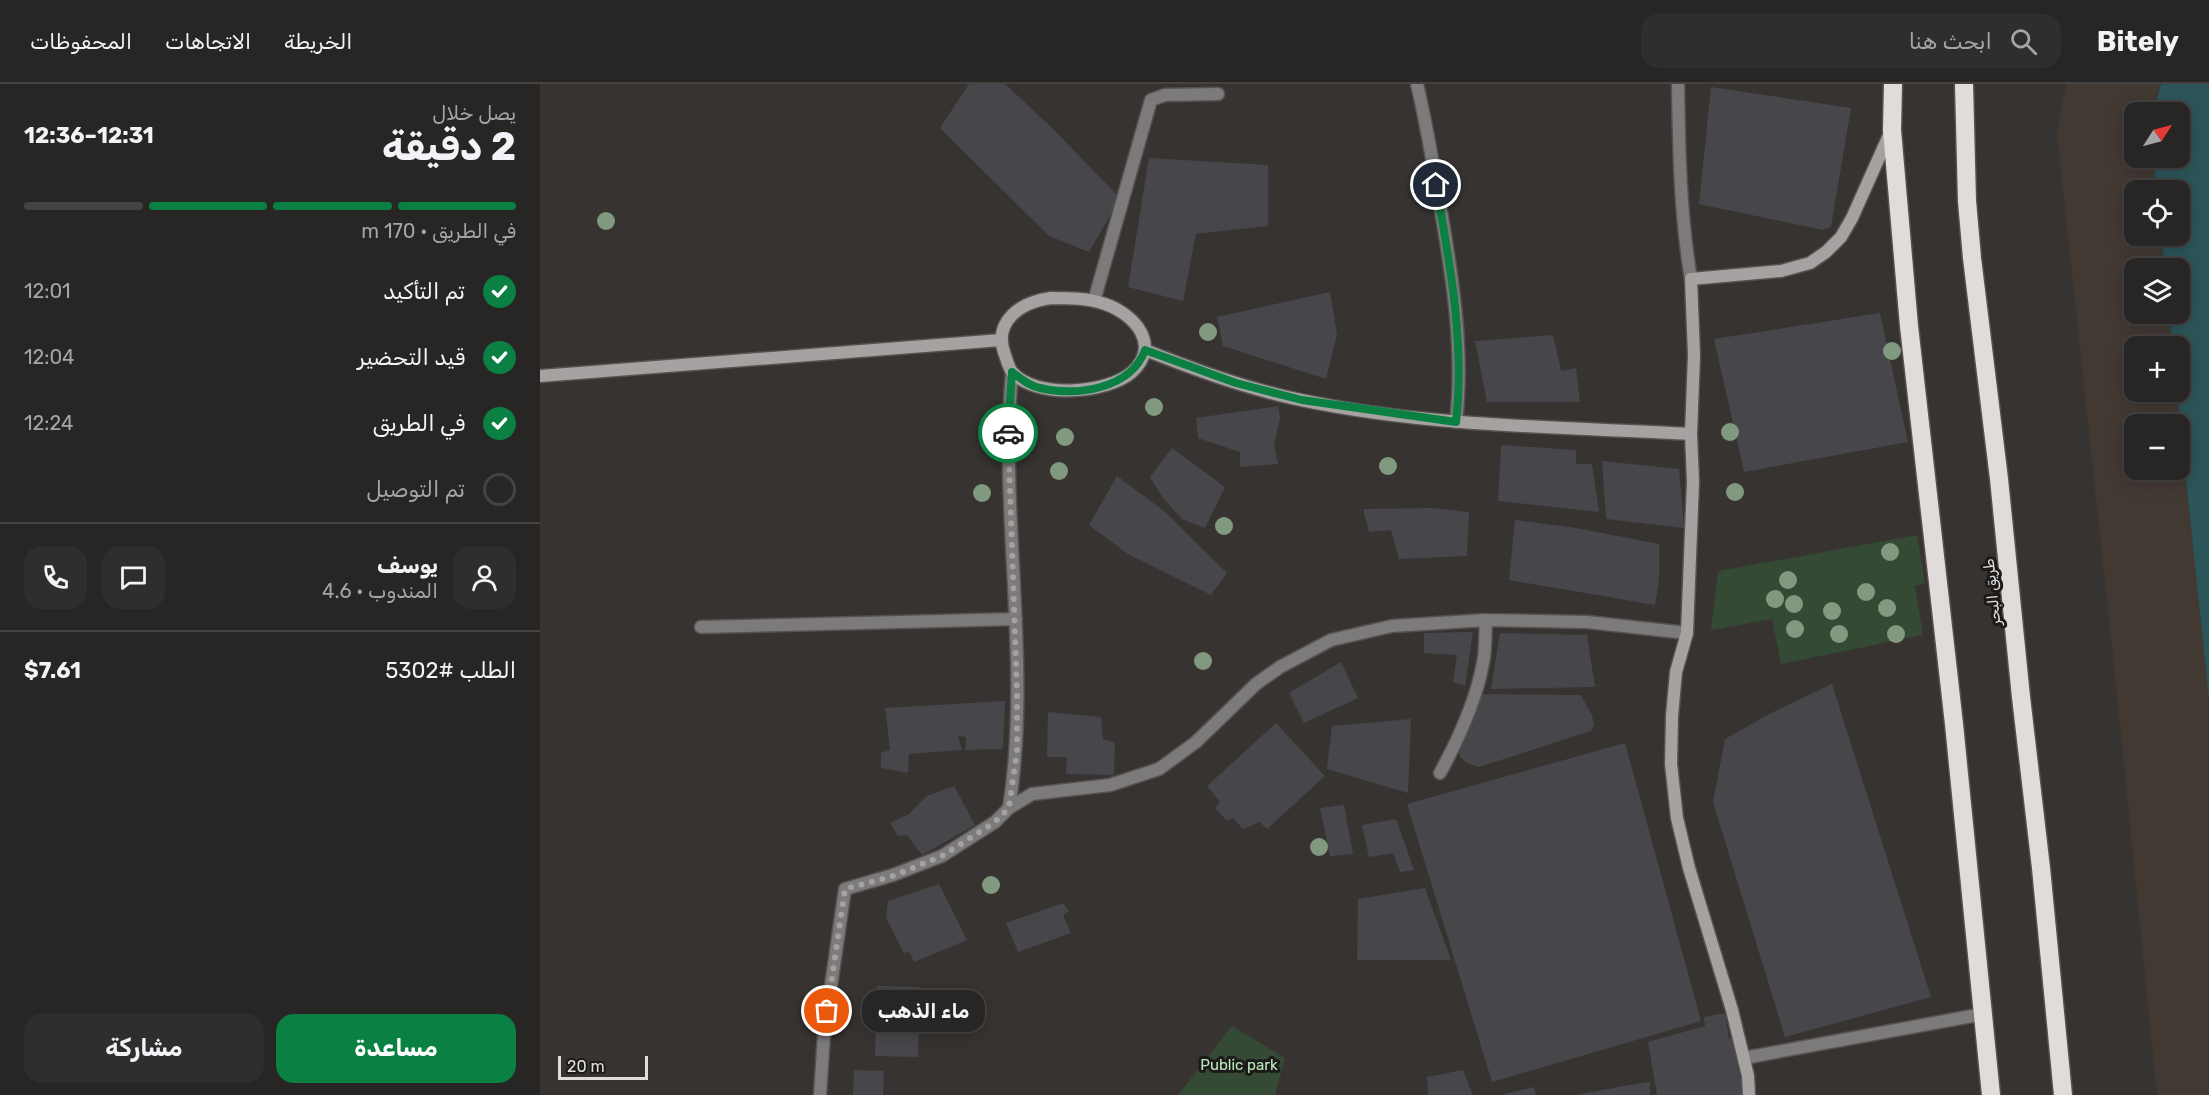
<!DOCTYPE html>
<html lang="ar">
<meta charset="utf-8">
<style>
:root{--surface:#282625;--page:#302e2d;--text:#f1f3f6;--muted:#a5a5a7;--line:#444342;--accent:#0b8043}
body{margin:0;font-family:Rubik,"Noto Naskh Arabic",sans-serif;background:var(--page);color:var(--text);direction:rtl;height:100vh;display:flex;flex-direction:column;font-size:22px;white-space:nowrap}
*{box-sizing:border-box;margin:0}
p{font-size:20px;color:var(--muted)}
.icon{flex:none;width:33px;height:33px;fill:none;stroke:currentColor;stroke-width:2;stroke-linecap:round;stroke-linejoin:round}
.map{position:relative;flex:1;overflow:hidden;direction:ltr}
.drawer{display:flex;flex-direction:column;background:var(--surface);width:540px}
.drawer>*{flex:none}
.needle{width:39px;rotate:54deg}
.controls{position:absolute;left:1584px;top:18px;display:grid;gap:12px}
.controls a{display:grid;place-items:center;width:66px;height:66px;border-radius:12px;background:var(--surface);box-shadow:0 3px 15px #0003,0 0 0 2px var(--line);font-size:30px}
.scale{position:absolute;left:18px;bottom:15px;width:90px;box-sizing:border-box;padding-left:6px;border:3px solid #e0dedc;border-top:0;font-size:16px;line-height:21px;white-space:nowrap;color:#e0dedc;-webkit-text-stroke:4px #1c1b1a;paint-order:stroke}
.pin{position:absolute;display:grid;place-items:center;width:51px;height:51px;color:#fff;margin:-26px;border:3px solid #fff;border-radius:50%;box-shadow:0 2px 6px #0007}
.courier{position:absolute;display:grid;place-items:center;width:60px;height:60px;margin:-30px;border:4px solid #0b8043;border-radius:50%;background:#fff;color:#222;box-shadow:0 2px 8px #0007}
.bubble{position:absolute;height:42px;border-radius:18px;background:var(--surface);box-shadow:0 3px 15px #0003,0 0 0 2px var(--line);font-size:20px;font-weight:700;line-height:42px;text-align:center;direction:rtl}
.overview em{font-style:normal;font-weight:700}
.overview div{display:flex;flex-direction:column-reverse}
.overview{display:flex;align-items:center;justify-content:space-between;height:102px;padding:0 24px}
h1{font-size:39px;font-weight:700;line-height:45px}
.bar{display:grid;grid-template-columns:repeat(4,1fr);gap:9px 6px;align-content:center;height:72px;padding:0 24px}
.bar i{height:8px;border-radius:4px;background:var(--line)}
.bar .active{background:var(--accent)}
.bar p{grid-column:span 4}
.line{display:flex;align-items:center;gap:15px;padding:0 24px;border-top:2px solid var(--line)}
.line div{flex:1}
.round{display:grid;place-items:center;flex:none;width:63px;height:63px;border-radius:18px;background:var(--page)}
ol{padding:0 24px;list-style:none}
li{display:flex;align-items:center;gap:18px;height:66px}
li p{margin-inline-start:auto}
li .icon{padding:6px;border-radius:50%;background:var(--accent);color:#fff;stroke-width:4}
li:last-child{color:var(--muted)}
li i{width:33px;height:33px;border:3px solid var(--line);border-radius:50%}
.cta{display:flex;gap:12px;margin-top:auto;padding:12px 24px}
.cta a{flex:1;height:69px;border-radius:18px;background:var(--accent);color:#fff;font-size:24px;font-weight:700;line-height:69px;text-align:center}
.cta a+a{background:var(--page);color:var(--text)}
header{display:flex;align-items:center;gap:36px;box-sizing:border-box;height:84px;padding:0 30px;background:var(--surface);border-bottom:2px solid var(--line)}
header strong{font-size:28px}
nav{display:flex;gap:33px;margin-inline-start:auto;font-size:21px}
.search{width:420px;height:54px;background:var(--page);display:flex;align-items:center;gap:15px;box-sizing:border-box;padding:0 21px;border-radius:18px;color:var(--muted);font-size:22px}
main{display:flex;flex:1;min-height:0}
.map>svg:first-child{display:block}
</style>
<header>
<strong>Bitely</strong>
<div class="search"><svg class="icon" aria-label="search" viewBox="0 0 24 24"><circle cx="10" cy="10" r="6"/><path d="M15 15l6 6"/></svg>ابحث هنا</div>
<nav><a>الخريطة</a><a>الاتجاهات</a><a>المحفوظات</a></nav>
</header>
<main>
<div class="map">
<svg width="1669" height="1011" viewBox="0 0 1669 1011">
<rect width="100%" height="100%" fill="#363331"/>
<path fill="#423933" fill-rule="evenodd" d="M1526,0h94l-7,28h-19v46h19l3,32h-22v46h27l4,32h-31v46h35l4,32h-39v46h43l32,308v395h-52l-40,-401 -60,-560zM1594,340h46v46h-46z"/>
<path fill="#354a35" d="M1377,451l8,48 -10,3 8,49 -142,29 -9,-45 -61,11 7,-59z
M692,942l53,32 -10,37h-97z"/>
<path fill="#2c5559" d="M1621,0h48v616l-32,-308h3v-46h-7l-4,-32h11v-46h-15l-4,-32h19v-46h-24l-3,-32h27v-46h-27z"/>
<path fill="#47474b" d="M429,0h36l46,43 69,71 -31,54 -40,-16 -109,-108z
M1171,3l140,21 -20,119 -8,3 -124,-26z
M609,74l119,7v61l-72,8 -13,67 -55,-14z
M790,208l7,42 -11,45 -103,-33 -6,-29z
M1340,229l28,129 -164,30 -30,-133z
M1013,251l8,36 15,-3 4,34h-93l-12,-61z
M738,322l2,12 -6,27 4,19 -38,3v-15l-42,-14 -2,-20z
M961,361l75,5v14h16l7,48 -101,-11z
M632,364l53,39 -20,41 -23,-9 -19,-21 -13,-21z
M1062,377l77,8 5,59 -78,-9z
M577,392l47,35 63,62 -16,22 -83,-41 -39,-29z
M892,424l37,4 -2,44 -68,3 -8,-29 -22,2 -5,-19v-4z
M975,436l61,8 83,16v35l-4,26 -146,-25z
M933,548l-8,54 -12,-4 4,-27 -33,-2v-20z
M960,549l87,2 8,52 -104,2z
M801,578l17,36 -54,25 -15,-30z
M1292,600l99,313 -146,40 -72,-235 12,-63 46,-26z
M938,610l103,1 11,21 2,9 -3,6 -112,36 -12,-4 -7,-6 -1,-6z
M465,617l-2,48 -38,1 1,-13 -8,-1 4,14 -53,4 -1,19 -27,-5v-15l9,-3 -5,-42z
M508,628l53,5 2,22 12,4 -1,32 -48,-1 1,-17h-20z
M871,635l-3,74 -81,-24 5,-43z
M736,639l49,53 -58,53 -7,-7 -17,7 -10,-11 -6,3 -12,-13 5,-6 -13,-16z
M1085,659l76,278 -209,61 -85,-278z
M414,702l21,39 -53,30 -15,-20 -9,1 -8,-13 19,-9 18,-18z
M804,721l9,49 -23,2 -10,-48z
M856,735l18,51 -14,2 -7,-19 -24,4 -7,-32z
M399,800l28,56 -53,22 -5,-11 -5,3 -18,-37 2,-16z
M885,804l26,72h-94l1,-61z
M523,819l6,8 -6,4 8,18 -53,19 -12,-29z
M337,902l43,1 -2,70 -43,-1z
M1185,929l4,25 4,1 11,56h-87l-9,-53 57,-16 -1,-9z
M314,986l30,1 -1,24h-30z
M923,986l10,25h-45l-1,-18z
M1110,998v13h-74l48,-9z
M994,1003l2,8h-31v-1z"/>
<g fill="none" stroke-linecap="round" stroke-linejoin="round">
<defs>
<path id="street" d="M877,0c10,42 17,85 24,127 12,70 23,140 15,211
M1138,0c1,66 2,130 13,195
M554,217l57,-201 14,-5 53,-1
M161,543l315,-8
M900,689c18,-33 36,-72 43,-110 3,-14 2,-29 3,-43
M469,724c23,-144 -10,-291 3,-436
M1204,974l239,-44
M280,1011l4,-61 21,-145 48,-14 49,-19 53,-34 14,-14 23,-14 78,-9 49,-16 37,-27 60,-58 24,-17 51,-27 61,-14 94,-6 101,2 100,11"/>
<path id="secondary" d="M511,214c18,0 37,0 54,6 29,10 57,41 27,68 -25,22 -97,27 -120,0 -3,-4 -5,-11 -7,-17 -13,-34 16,-53 46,-57z
M605,266c51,20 102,39 156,50 128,27 260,27 390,34
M0,292l461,-36
M1209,1011l-1,-19 -16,-66 -43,-142 -12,-50 -6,-54 1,-48 4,-44 11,-39 6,-151 -2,-48 3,-79 -3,-76 90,-8 29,-8 16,-11 15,-15 11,-19 38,-85"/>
<path id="highway" d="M1353,0l-1,46 17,196 45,398 37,371
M1424,0l3,117 5,57 27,221 22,218 20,171 22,227"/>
</defs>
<use href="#street" stroke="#555250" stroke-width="15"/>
<use href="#secondary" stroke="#555250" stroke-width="15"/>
<use href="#highway" stroke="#555250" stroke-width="21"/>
<use href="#street" stroke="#7c7a7a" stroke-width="12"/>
<use href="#secondary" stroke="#a5a2a1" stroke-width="12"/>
<use href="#highway" stroke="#e1dcda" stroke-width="18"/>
</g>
<g fill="#81997f">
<circle cx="66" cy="137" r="9"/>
<circle cx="668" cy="248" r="9"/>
<circle cx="1352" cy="267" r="9"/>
<circle cx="614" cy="323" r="9"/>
<circle cx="1190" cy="348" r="9"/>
<circle cx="525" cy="353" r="9"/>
<circle cx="848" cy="382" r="9"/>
<circle cx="519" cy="387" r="9"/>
<circle cx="1195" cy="408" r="9"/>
<circle cx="442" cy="409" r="9"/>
<circle cx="684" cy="442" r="9"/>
<circle cx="1350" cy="468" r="9"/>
<circle cx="1248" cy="496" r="9"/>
<circle cx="1326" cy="508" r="9"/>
<circle cx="1235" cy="515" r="9"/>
<circle cx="1254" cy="520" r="9"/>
<circle cx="1347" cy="524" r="9"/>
<circle cx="1292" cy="527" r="9"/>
<circle cx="1255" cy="545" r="9"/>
<circle cx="1299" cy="550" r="9"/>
<circle cx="1356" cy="550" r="9"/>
<circle cx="663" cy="577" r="9"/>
<circle cx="779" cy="763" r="9"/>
<circle cx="451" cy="801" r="9"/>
</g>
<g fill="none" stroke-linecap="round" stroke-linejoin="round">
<path stroke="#a4a2a0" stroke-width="6" stroke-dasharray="0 10.8" d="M287,927l18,-122 48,-13 49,-20 53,-34 14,-14 8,-57v-59l-9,-259"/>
<path stroke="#0b8043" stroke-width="8" d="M468,349l4,-61c8,6 17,14 28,16 36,9 91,1 105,-38l91,33 66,17 154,22c9,-79 -6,-158 -20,-237"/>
</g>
<g text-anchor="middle" stroke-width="6" stroke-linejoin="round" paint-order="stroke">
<g font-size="15" fill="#e0dedc" stroke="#1c1b1a">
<text transform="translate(1452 508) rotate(-96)" y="5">طريق البحر</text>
</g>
<g font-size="15" fill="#bfecbe" stroke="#1c1b1a">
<text x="699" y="986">Public park</text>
</g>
</g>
</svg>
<div class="controls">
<a><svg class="needle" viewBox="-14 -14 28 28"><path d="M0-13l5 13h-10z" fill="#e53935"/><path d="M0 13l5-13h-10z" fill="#a5a5a7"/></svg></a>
<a><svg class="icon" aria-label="locate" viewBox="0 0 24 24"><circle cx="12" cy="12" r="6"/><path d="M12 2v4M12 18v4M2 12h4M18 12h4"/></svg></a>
<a><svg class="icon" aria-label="layers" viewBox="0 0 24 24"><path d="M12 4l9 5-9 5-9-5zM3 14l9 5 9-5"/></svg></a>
<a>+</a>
<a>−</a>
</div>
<div class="scale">20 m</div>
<div class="pin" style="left:287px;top:927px;background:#ea580c"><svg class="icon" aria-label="bag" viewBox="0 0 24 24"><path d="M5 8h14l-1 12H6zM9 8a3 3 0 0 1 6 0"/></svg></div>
<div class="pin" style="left:896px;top:101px;background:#1f2937"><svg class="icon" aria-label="home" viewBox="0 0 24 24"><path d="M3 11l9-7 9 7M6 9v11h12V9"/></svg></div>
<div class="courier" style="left:468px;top:349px"><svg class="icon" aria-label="car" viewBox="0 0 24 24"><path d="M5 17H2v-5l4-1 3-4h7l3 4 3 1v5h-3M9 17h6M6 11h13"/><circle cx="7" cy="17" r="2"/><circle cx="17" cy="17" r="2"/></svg></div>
<div class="bubble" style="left:322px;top:906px;width:123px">ماء الذهب</div>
</div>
<section class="drawer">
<div class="overview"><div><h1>2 دقيقة</h1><p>يصل خلال</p></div><em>12:31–12:36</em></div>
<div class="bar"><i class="active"></i><i class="active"></i><i class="active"></i><i></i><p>في الطريق · 170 m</p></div>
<ol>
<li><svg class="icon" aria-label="check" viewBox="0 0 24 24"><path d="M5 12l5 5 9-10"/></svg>تم التأكيد<p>12:01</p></li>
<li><svg class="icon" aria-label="check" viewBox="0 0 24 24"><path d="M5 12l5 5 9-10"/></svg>قيد التحضير<p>12:04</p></li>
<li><svg class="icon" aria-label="check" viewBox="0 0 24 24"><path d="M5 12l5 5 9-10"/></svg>في الطريق<p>12:24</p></li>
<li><i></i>تم التوصيل</li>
</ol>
<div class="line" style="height:108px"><a class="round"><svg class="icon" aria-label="person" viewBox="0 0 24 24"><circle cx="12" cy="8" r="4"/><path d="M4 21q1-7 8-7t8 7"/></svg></a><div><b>يوسف</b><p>المندوب · 4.6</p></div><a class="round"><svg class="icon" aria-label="chat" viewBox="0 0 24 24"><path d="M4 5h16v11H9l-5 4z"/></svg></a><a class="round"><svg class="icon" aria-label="phone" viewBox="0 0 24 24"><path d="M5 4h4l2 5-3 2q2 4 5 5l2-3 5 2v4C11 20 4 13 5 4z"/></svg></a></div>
<div class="line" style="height:78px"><div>الطلب #5302</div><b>$7.61</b></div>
<div class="cta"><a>مساعدة</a><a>مشاركة</a></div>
</section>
</main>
